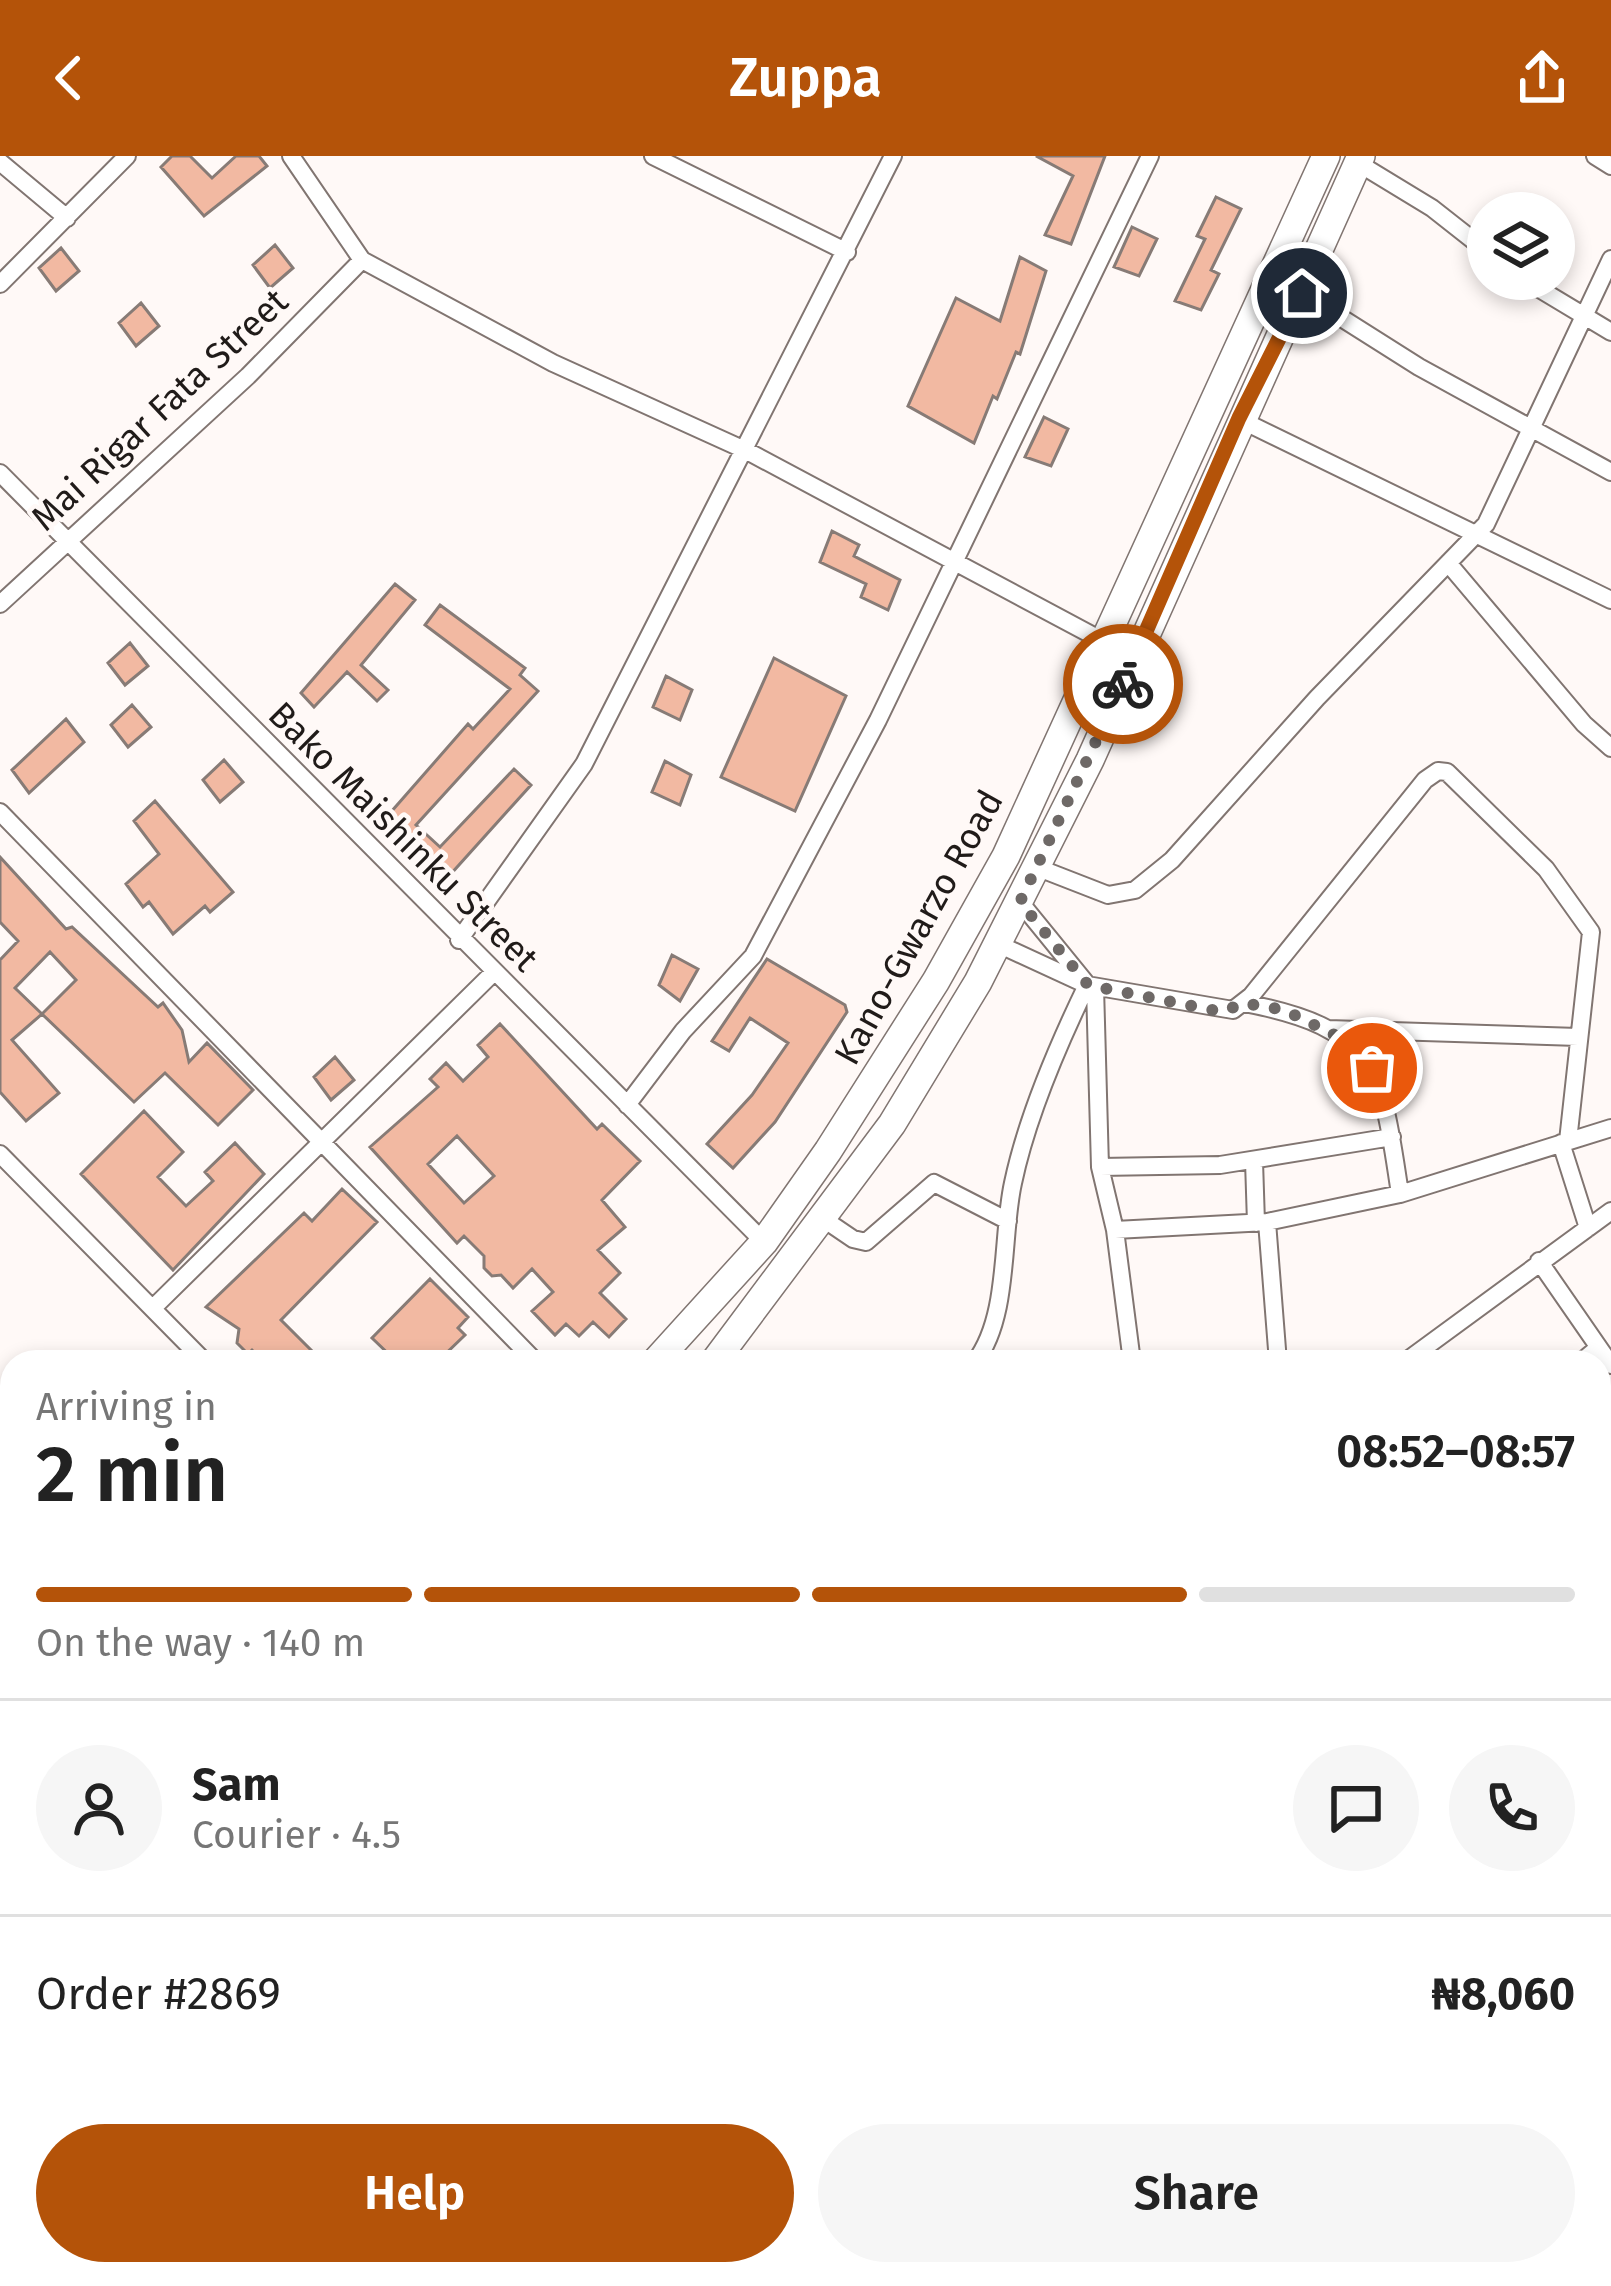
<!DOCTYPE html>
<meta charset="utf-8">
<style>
:root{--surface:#fff;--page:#f6f6f6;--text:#222;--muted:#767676;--line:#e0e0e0;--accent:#b45309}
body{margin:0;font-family:"Fira Sans",sans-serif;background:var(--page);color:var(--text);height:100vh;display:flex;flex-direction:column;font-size:45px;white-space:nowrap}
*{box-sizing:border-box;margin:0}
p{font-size:39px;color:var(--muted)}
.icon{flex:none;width:66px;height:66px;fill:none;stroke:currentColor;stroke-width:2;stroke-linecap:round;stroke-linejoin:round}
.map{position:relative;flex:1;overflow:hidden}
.sheet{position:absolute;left:0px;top:1194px;width:1611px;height:936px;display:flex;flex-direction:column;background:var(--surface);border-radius:36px 36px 0 0;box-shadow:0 6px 18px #0003}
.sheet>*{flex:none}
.tools{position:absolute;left:1467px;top:36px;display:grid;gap:24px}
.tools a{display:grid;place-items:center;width:108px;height:108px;border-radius:50%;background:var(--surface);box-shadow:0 6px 18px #0003;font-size:60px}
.pin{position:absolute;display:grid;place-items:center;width:102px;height:102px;color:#fff;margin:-51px;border:6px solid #fff;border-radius:50%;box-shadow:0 3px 12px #0007}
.courier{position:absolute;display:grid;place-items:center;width:120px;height:120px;margin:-60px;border:9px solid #b45309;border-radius:50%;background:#fff;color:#222;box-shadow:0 3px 15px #0007}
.summary em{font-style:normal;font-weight:600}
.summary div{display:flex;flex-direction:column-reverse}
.summary{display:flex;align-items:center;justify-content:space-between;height:204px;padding:0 36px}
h1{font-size:78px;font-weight:600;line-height:90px}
.bar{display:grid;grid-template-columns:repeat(4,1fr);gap:18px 12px;align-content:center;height:144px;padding:0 36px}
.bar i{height:15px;border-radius:9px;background:var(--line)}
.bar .active{background:var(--accent)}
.bar p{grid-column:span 4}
.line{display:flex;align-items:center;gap:30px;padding:0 36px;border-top:3px solid var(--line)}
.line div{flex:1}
.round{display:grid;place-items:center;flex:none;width:126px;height:126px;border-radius:63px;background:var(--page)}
.action{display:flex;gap:24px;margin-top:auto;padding:24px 36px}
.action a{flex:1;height:138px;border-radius:72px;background:var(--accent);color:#fff;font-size:48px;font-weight:600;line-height:138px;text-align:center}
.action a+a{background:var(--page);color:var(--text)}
header{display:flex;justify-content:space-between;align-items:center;height:156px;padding:0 36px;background:var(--accent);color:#fff;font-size:54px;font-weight:600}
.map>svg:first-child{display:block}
</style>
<header><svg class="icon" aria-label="back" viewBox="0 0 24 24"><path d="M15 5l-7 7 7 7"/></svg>Zuppa<svg class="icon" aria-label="share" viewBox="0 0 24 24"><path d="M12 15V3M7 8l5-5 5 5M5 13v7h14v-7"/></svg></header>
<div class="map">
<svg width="1611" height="2130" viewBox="0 0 1611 2130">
<rect width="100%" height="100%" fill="#fff9f7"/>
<path fill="#f2b9a2" stroke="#877b76" stroke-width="3" fill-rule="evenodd" d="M172,0h18l22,22 24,-22h23l8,10 -63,50 -43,-49z
M1036,0h69l-34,88 -26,-9 28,-59z
M1216,41l25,12 -30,61 8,4 -18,36 -26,-9 30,-62 -8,-3z
M1132,71l25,12 -18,37 -25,-9z
M275,89l18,23 -23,20 -17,-23z
M61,92l18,23 -23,20 -17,-23z
M1020,101l26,14 -26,83 -4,-2 -19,47 -4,-3 -19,47 -66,-37 48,-108 44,23z
M141,147l18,23 -23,20 -17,-23z
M1044,261l24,12 -17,37 -26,-9z
M832,375l27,14 -5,11 46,24 -12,30 -27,-13 5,-13 -46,-22z
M395,428l20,16 -54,65 27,25 -11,11 -30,-29 -33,35 -13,-14z
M440,449l85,63 -5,7 18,16 -122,134 24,22 74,-78 17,16 -91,101 -63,-58 91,-104 5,5 37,-40 -85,-64z
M130,487l18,23 -23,19 -17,-22z
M774,502l72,38 -51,115 -74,-34z
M666,520l26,14 -12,30 -27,-13z
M132,549l19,22 -23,20 -17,-22z
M66,563l18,23 -55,51 -17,-23z
M224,604l19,22 -23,20 -17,-22z
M665,605l26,14 -11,30 -28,-13z
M155,645l78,91 -23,20 -5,-6 -32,28 -24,-32 -6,5 -17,-23 33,-30 -25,-33z
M0,701l66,72 6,-2 86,80 5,-4 19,27 7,32 18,-19 46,47 -35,35 -53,-52 -31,29 -92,-88 -30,26 47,53 -33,28 -26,-29v-132l18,-19 -18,-19zM50,796l26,28 -34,34 -27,-26z
M672,799l26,14 -18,32 -21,-16z
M767,803l78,46 2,7 -72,110 -42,46 -26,-24 45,-49 36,-52 -38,-25 -21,33 -17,-10z
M500,868l97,105 5,-5 38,37 -38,39 23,27 -27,23 22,23 -20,20 26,26 -17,18 -16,-15 -14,14 -13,-12 -11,11 -23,-24 21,-19 -21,-23 -19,19 -12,-13 -9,1 -8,-8v-12l-20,-20 -7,7 -87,-96 68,-60 -8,-8 16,-16 17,18 25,-24 -10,-12zM457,980l37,40 -30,27 -36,-39z
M335,901l19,23 -23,20 -17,-23z
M144,955l39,41 -25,25 28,29 27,-25 -8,-9 30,-29 29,31 -91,96 -92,-96z
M342,1033l35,33 -96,98 42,42h-59l-12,-12 -4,4 -11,-11 2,-14 -33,-22 98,-94 8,8z
M430,1123l38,38 -10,11 7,7 -28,27h-40l-25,-24z"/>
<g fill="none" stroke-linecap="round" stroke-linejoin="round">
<defs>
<path id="minor" d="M291,0l71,104 191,103 194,88 356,190
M653,0l194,96
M1595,0l16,10
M0,6l67,56
M1358,7l74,45 56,44
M1523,123l88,53
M0,128l127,-128
M1302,137l117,74 192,105
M1239,263l372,181
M0,317l764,769
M1448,407l136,161 27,24
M0,448l248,-228 114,-116
M0,656l536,550
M1036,711l72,28 27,-5 37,-30 145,-162 169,-174 125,-265
M1020,746l66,81
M459,784l125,-176 309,-608
M998,788l89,41 146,25 18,-14 174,-216 13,-9 9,1 99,97 45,63 -23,209
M1095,831l5,180 15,63 17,132
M1244,847c134,25 138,69 156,191
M1328,873l250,8
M627,949l56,-74 70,-75 125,-236 272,-564
M1561,987l27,85
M0,998l205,208
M1254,1005l2,62
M1100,1011l120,-2 172,-28
M825,1064l28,19 13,3 68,-59 74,38
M1267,1066l11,140
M1115,1074l152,-8 133,-28 211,-66
M1539,1105l72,104
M154,1151l339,-334
M975,1206c35,-46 26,-125 38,-179 14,-67 45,-138 74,-198
M1405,1206l206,-151
M1581,1206l17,-14
M0,1324l12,13
M0,1434l12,-12
M0,1582l12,14
M1599,1623l12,-8
M1599,1649l12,23
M1599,1795l12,-11
M1599,1965l12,-12
M1599,2032l12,11
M1180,2118l1,12
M1398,2118l4,12
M366,2130l13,-12
M707,2130l13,-12
M1609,2130l2,-2"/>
<path id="secondary" d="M0,1867l12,13
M0,1913l12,13
M203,2118l13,12
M247,2118l12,12"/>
<path id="primary" d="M655,1206l109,-120 64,-91 108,-170 70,-125 320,-700
M714,1206l178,-238 86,-142 112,-222 271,-604
M0,1716l12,-7
M0,1753l12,-6"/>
</defs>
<use href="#minor" stroke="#817571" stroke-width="20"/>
<use href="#secondary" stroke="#817571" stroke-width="27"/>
<use href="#primary" stroke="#817571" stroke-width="30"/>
<use href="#minor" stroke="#fff" stroke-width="16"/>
<use href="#secondary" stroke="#fff" stroke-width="24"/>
<use href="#primary" stroke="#fff" stroke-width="27"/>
</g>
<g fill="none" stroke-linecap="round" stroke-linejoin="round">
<path stroke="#6e6967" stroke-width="12" stroke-dasharray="0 21.6" d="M1123,528l-103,218 68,83 134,27 22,-9 40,7 59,29 29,29"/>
<path stroke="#b45309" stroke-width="15" d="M1123,528l116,-266 63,-125"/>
</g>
<g text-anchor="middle" stroke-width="9" stroke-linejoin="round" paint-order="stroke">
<g font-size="36" fill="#201b19" stroke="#fff9f7">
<text transform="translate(159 253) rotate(-43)" y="13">Mai Rigar Fata Street</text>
<text transform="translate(404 680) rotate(45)" y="13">Bako Maishinku Street</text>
<text transform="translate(918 771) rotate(-61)" y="13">Kano-Gwarzo Road</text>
</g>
</g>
</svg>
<div class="tools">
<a><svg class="icon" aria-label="layers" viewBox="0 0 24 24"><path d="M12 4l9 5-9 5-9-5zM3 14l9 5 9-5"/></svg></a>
</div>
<div class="pin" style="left:1372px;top:912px;background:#ea580c"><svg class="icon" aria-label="bag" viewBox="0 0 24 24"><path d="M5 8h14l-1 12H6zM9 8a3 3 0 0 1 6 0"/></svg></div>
<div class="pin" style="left:1302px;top:137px;background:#1f2937"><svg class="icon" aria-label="home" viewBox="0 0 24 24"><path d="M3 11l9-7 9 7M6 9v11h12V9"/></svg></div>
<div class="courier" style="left:1123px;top:528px"><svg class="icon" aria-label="bike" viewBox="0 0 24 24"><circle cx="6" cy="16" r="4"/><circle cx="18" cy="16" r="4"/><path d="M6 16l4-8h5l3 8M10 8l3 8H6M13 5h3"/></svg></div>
<section class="sheet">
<div class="summary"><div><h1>2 min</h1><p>Arriving in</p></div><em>08:52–08:57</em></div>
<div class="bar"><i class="active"></i><i class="active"></i><i class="active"></i><i></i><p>On the way · 140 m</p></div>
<div class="line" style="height:216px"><a class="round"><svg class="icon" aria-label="person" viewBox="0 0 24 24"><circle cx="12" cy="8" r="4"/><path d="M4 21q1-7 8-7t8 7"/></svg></a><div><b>Sam</b><p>Courier · 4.5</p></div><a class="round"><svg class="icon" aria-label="chat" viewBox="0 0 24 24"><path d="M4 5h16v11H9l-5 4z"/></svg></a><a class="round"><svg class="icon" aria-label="phone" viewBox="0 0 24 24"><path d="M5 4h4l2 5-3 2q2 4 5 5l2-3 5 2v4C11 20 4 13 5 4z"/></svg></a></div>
<div class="line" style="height:156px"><div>Order #2869</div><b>₦8,060</b></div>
<div class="action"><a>Help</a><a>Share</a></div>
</section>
</div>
